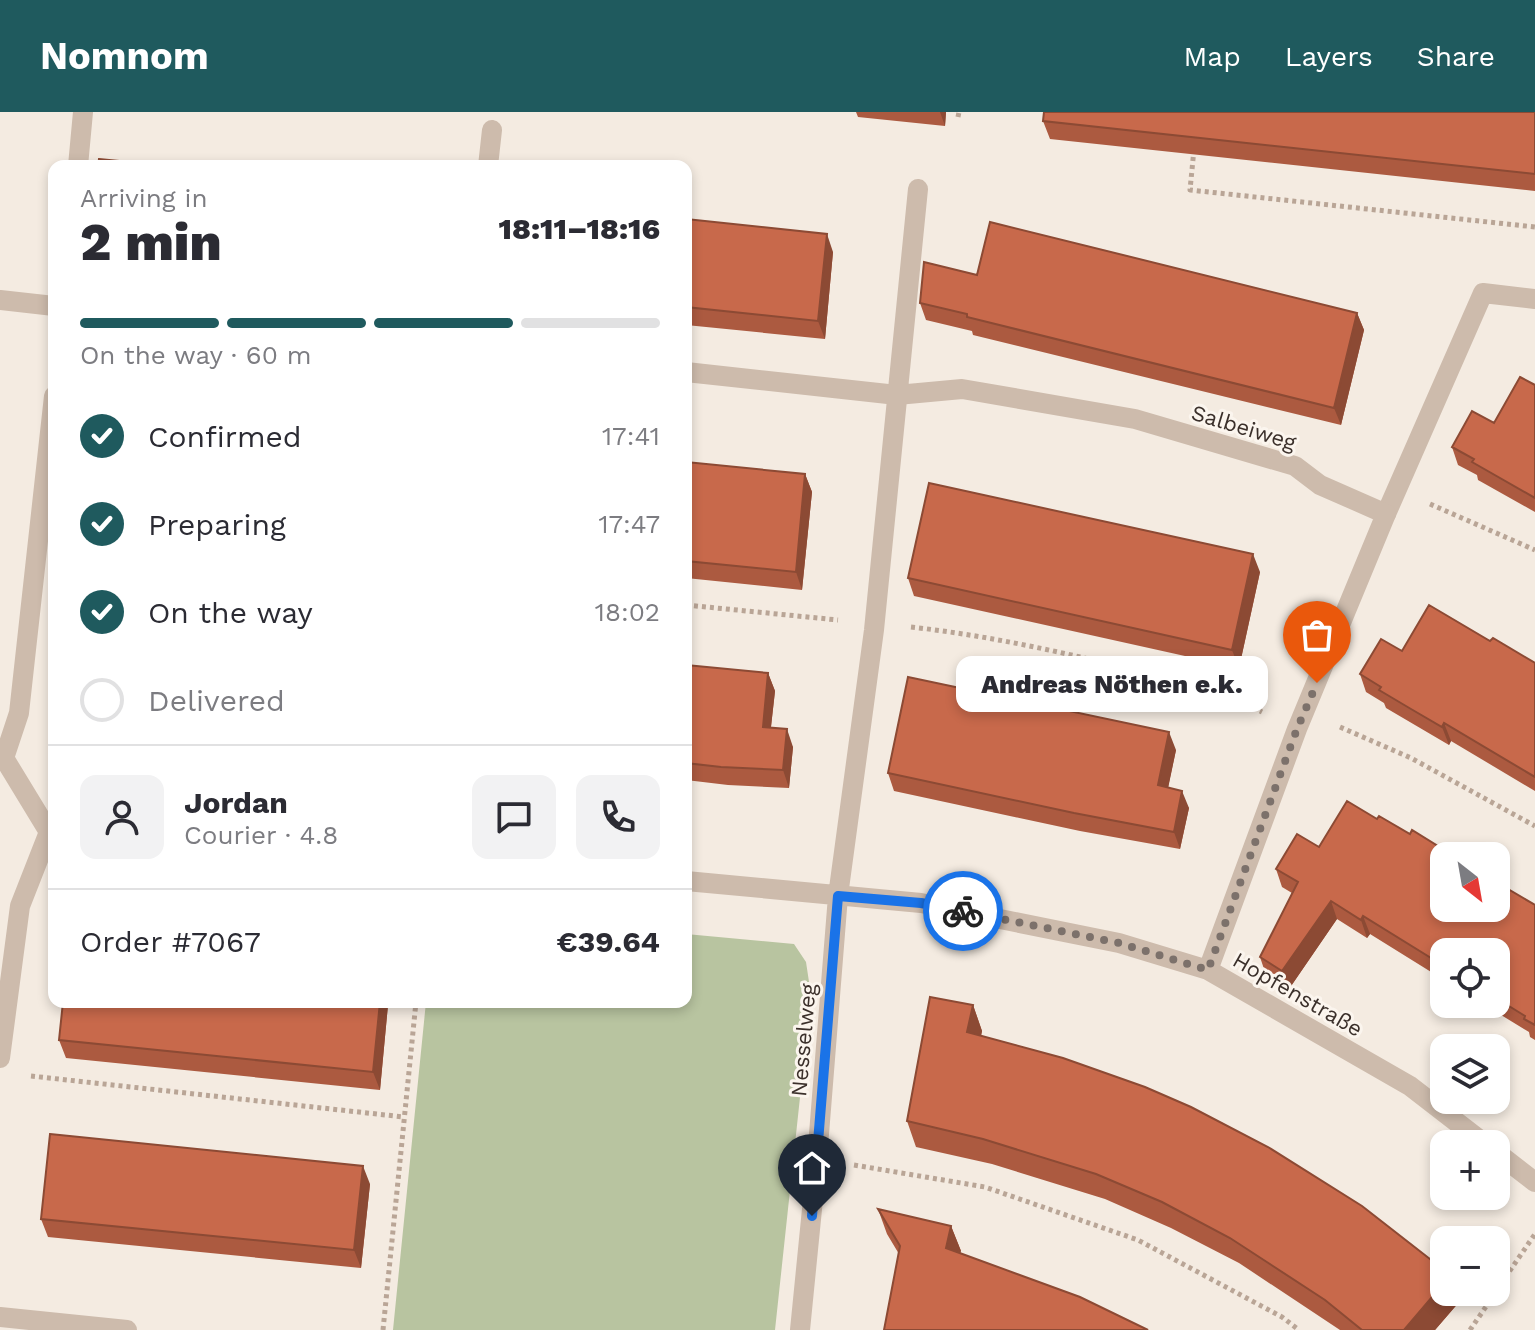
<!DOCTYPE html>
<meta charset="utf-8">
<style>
:root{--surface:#fff;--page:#f2f2f3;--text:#2b2b33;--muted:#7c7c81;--line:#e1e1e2;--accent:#1f5a5e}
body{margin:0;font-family:"Work Sans",sans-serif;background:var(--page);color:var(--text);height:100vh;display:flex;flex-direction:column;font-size:30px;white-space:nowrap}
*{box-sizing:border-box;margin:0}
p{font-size:26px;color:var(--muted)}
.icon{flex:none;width:44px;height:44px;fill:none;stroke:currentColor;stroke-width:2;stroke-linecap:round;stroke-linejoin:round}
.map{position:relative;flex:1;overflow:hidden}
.drawer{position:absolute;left:48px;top:48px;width:644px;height:848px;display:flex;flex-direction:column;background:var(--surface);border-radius:16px;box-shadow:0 4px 12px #0003}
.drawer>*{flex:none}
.needle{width:52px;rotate:149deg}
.tools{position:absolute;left:1430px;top:730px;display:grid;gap:16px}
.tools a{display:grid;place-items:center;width:80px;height:80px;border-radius:16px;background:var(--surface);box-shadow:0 4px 12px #0003;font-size:40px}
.pin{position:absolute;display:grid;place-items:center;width:68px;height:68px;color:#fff;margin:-82px -34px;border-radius:50% 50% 50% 0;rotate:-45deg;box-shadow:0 0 8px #0007}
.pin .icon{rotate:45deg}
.courier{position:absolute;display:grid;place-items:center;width:80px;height:80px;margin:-40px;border:6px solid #1a73e8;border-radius:50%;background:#fff;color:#222;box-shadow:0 2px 10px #0007}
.bubble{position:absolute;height:56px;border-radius:16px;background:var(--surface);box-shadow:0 4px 12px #0003;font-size:26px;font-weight:800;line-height:56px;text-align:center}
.summary em{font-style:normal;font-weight:800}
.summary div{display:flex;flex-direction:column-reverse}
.summary{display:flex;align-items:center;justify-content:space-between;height:136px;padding:0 32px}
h1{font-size:52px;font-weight:800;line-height:60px}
.bar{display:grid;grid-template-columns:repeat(4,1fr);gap:12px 8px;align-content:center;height:96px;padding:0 32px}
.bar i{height:10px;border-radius:6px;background:var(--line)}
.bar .selected{background:var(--accent)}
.bar p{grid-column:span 4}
.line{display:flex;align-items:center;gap:20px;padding:0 32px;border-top:2px solid var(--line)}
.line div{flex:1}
.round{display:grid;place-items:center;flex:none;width:84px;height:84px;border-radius:16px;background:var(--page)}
ol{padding:0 32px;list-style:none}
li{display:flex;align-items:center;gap:24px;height:88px}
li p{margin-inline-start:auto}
li .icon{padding:8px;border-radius:50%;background:var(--accent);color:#fff;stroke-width:4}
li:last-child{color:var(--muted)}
li i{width:44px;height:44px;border:4px solid var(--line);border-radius:50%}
header{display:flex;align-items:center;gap:48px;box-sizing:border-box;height:112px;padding:0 40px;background:var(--accent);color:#fff}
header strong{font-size:38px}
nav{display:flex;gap:44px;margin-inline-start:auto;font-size:28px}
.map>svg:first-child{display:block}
</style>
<header>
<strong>Nomnom</strong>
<nav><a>Map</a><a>Layers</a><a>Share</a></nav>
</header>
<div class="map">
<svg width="1535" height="1218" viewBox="0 0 1535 1218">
<rect width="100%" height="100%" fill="#f4ebe1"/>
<path fill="#b8c4a0" d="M686,822l108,10 12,18 5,33 -36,335h-382l33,-328h260z"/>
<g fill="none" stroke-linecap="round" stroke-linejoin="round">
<path stroke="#b9a596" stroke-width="5" stroke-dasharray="4 4" stroke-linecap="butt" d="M958,5l1,-5
M1194,37l-4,41 345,37
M1430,392l105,46
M686,493l152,15
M911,515c72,8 142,23 211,40 48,11 96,23 140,45
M1340,615l71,31 124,68
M31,964l373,41
M854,1053l131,22 153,53 144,77 17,13
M1496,1179l39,-57
M383,1218l33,-328
M1470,1218l26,-38"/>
<path stroke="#cdbbac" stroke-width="20" d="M1386,402l97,-221 52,6"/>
<path stroke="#cdbbac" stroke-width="20" d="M78,54l5,-54
M488,54l4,-36
M0,188l54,6
M686,260l211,23 65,-6 173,30 160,47 25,19 66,29 -89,215 -89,241
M4,646l15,-45 35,-317
M4,646l45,74
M686,769l235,22 198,40 89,27 202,116 75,58
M0,946l20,-152 29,-74 5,-1
M1496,1040l39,30
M0,1205l127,13
M800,1218l17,-171 21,-263 36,-266 44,-441"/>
</g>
<path fill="#ac5a40" d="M856,0h90l-1,14 -87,-9z
M1535,0v79l-485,-52 -7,-18z
M686,107l147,33 -8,87 -139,-14z
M977,163l380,38 7,17 -23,95 -368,-90 -1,-4 -46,-11 -6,-17z
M1535,273v127l-57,-32 -1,-5 -19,-10 -6,-18 42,-24z
M686,350l119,12 7,18 -10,98 -116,-12z
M1260,460l-21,96 -325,-72 -6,-18z
M1490,529l45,22v128l-84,-50 -2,4 -63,-37 -2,-5 -18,-11 -6,-18 42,-23z
M686,553l82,8 7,18 -4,36 22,20 -4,41 -61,-3 -42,-5z
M1176,638l-8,37 21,21 -9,41 -100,-18 -186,-40 -6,-18z
M1377,707l158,86v135l-5,-3 -1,-5 -46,-28h13v-52h-52v28l-74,-46 -3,4 -30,-19 -48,70 -23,-14 -6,-18 32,-64 -10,-6 -6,-18z
M388,893l-8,85 -314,-32 -7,-18z
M973,893l9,26 -1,4 479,266 -25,29h-95l-101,-67 -68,-35 -66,-29 -113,-35 -76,-17 -9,-26z
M370,1072l-9,84 -313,-31 -7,-18z
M878,1097l73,17 10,25 -62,3 -12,-20z"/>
<path fill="#8c4a34" d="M940,0h6l-1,14z
M827,122l6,18 -8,87 -7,-18z
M1357,201l7,17 -23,95 -7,-17z
M805,362l7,18 -10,98 -6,-18z
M1253,442l7,18 -21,96 -7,-18z
M768,561l7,18 -6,53 -6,-17z
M1444,611l7,18 -2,4 -7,-18z
M787,617l6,18 -4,41 -6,-18z
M1169,620l7,18 -11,53 -7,-18z
M1182,679l7,17 -9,41 -6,-17z
M1331,789l6,18 -48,70 -7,-18z
M1363,804l7,18 -3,4 -6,-18z
M380,890h7l1,3 -8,85 -7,-18z
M973,893l9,26 -5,26 -10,-25z
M363,1054l7,18 -9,84 -7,-18z
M951,1114l10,25 -6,23 -9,-26z
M1444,1171v9h13l3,9 -25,29h-31z"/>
<path fill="#c8694b" stroke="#8c4a34" stroke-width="2" d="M1044,0h491v62l-492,-53z
M99,47l71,7h-72z
M686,107l141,15 -9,87 -132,-14z
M990,110l367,91 -23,95 -367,-91v-3l-47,-11 4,-41 53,13z
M1520,265l15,8v113l-63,-36 2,-3 -22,-12 20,-36 22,12z
M686,350l119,12 -9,98 -110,-11z
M929,371l324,71 -21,96 -324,-72z
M1429,493l61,36 3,-3 42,25v114l-91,-54 -2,4 -31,-18 -32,-19 2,-3 -21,-13 21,-35 21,12z
M686,553l82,8 -5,54 24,2 -4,41 -62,-3 -35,-4z
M908,565l261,55 -11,53 24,6 -8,41 -100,-19 -186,-40z
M1347,689l30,18 2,-3 31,18 2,-4 42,26h-10v52h52v-26l39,23v120l-11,-6 1,-3 -29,-18v-46h-52v14l-81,-50 -2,4 -30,-19 -49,70 -22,-14 38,-75 -22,-13 21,-35 22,13z
M930,885l43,8 -6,27 96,26 82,29 46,20 77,40 94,59 82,64v13l-40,47h-42l-37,-30 -95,-62 -68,-36 -66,-28 -113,-35 -76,-18z
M63,890h317l-7,70 -314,-32z
M50,1022l313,32 -9,84 -313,-31z
M878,1097l73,17 -5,22 134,49 68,33h-264l16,-84z"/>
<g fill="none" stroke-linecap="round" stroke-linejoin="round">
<path stroke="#7c716b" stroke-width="8" stroke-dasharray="0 14.4" d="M963,799l156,32 89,27 89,-241 20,-46"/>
<path stroke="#1a73e8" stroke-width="10" d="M812,1104l26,-320 83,7 42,8"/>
</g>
<g text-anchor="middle" stroke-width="6" stroke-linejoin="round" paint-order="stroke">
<g font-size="22" fill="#3b302b" stroke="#fbf5ee">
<text transform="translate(1244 315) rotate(17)" y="8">Salbeiweg</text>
<text transform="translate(1298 882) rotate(30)" y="8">Hopfenstraße</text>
<text transform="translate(803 928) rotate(-85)" y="8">Nesselweg</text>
</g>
</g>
</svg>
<div class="tools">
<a><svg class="needle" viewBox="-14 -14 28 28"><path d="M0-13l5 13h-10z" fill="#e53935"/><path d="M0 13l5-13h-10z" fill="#7c7c81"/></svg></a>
<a><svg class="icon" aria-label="locate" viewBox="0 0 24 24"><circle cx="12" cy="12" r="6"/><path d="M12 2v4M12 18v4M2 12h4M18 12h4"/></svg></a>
<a><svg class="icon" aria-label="layers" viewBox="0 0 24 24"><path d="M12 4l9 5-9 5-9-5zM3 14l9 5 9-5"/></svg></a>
<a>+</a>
<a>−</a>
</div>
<div class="pin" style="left:1317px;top:571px;background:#ea580c"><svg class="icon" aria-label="bag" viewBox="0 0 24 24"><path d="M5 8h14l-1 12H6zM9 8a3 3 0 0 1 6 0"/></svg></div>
<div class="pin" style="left:812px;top:1104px;background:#1f2937"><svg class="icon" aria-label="home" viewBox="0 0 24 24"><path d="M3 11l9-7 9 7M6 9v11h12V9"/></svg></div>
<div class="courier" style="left:963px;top:799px"><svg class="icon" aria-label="bike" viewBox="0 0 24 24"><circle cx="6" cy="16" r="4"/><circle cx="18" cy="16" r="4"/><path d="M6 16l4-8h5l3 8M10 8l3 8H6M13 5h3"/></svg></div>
<div class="bubble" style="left:956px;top:544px;width:312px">Andreas Nöthen e.k.</div>
<section class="drawer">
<div class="summary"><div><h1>2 min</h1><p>Arriving in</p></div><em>18:11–18:16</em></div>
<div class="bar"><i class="selected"></i><i class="selected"></i><i class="selected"></i><i></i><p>On the way · 60 m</p></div>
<ol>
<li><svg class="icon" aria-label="check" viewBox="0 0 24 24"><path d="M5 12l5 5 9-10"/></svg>Confirmed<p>17:41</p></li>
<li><svg class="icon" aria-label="check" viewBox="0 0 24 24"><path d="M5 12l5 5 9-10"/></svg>Preparing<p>17:47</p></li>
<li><svg class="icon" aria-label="check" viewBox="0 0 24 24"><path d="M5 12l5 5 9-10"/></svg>On the way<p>18:02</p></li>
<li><i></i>Delivered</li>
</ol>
<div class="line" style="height:144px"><a class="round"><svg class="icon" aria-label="person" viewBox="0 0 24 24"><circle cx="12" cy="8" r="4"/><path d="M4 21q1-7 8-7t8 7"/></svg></a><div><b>Jordan</b><p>Courier · 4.8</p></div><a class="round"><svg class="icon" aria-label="chat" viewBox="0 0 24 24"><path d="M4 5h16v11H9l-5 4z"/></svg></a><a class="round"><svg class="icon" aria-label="phone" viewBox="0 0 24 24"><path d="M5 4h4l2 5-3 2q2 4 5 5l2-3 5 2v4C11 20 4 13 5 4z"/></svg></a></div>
<div class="line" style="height:104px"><div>Order #7067</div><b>€39.64</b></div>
</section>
</div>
